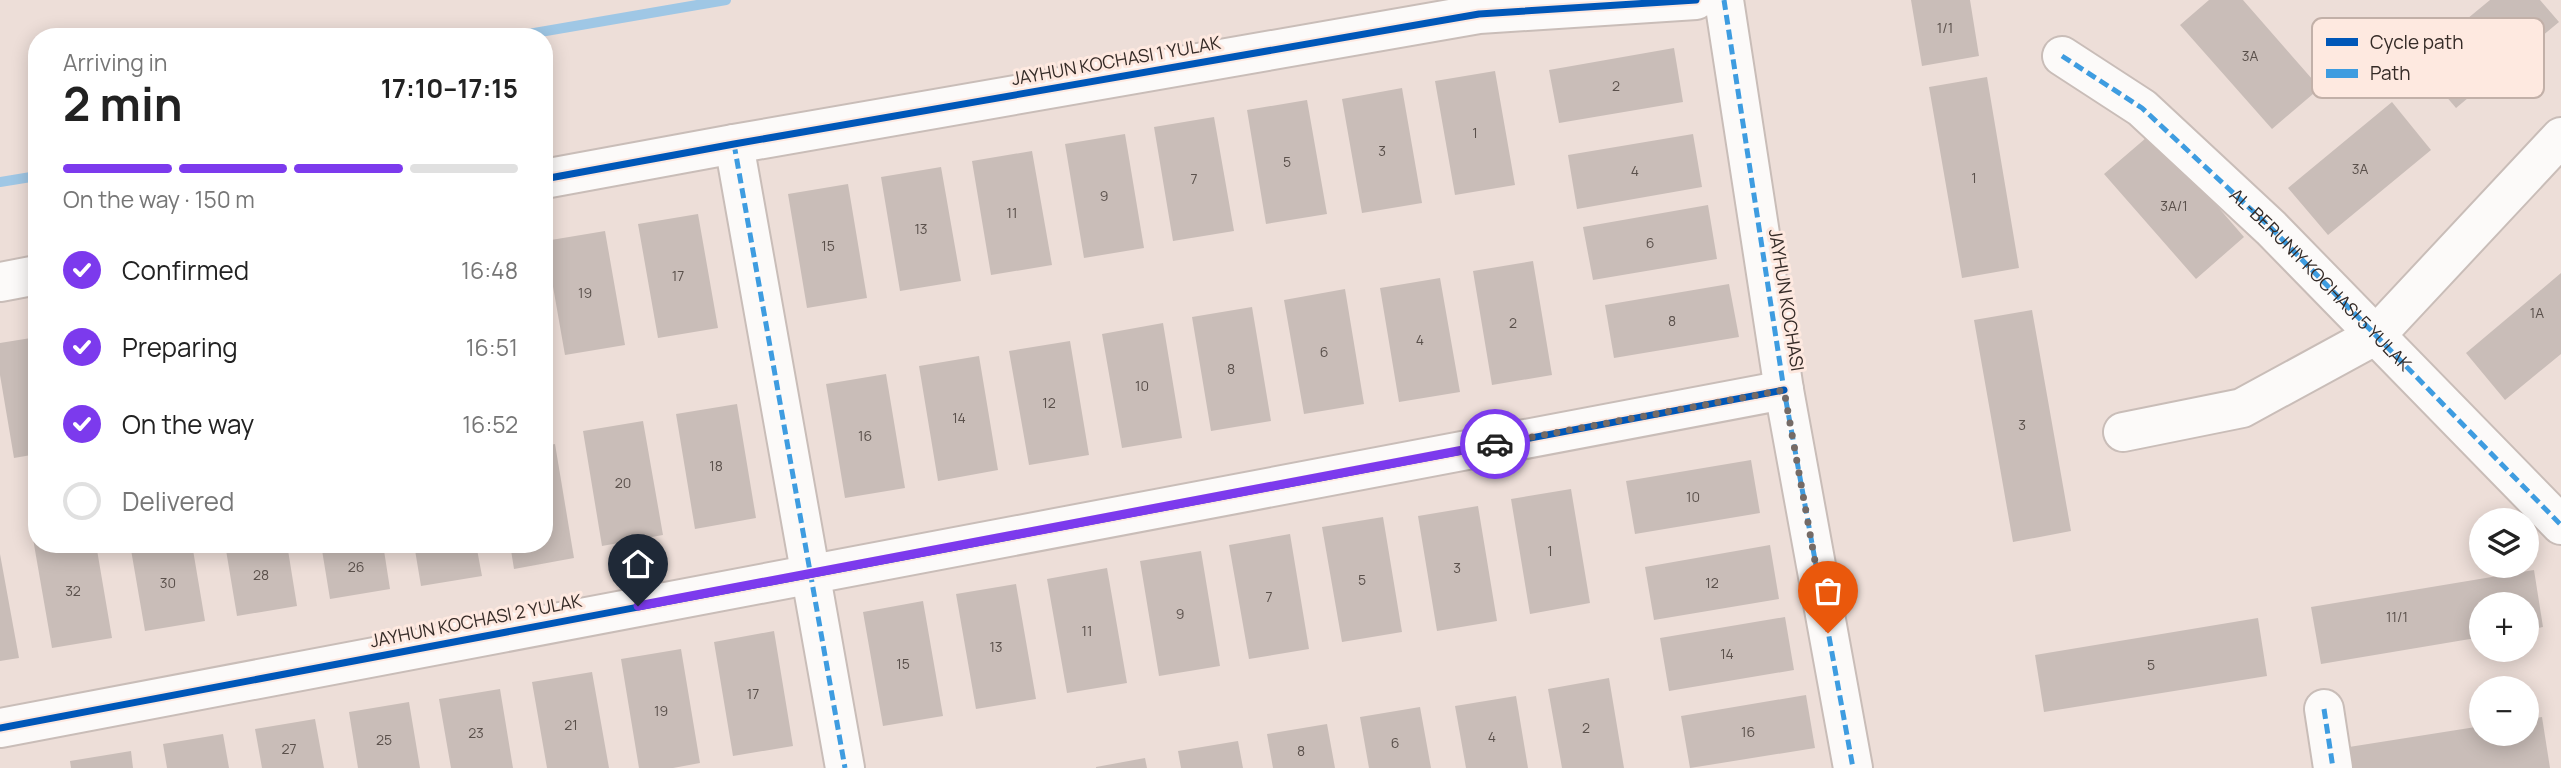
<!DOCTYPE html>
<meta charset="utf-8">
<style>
:root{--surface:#fff;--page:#f6f6f6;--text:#222;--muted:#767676;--line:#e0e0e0;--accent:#7c3aed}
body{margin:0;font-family:Manrope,sans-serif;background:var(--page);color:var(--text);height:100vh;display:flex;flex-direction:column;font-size:26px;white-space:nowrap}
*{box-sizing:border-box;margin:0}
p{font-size:23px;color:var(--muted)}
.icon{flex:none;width:38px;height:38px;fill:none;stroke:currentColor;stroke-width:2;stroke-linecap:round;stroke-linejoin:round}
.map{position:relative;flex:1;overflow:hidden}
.drawer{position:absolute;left:28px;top:28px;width:525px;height:525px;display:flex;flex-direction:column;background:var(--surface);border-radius:28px;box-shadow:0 4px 18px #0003}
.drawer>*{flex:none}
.controls{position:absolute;left:2469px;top:508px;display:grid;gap:14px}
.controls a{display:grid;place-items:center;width:70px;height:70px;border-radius:50%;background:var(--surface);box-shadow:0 4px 18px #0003;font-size:35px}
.pin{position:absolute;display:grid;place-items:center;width:60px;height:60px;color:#fff;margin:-72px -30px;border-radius:50% 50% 50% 0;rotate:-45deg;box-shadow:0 0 7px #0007}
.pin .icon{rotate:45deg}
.courier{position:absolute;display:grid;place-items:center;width:70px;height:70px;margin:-35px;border:5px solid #7c3aed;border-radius:50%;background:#fff;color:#222;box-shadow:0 2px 9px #0007}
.head em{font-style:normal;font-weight:700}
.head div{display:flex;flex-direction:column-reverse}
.head{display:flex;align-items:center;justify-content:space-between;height:119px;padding:0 35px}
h1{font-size:46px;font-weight:700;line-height:52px}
.bar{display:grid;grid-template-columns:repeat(4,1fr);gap:10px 7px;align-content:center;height:84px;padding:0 35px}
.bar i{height:9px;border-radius:5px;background:var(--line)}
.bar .on{background:var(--accent)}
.bar p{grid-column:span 4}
ol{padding:0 35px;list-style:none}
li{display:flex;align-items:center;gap:21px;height:77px}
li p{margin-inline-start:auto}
li .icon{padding:7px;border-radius:50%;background:var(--accent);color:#fff;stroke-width:4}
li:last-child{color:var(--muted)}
li i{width:38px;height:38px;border:4px solid var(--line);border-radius:50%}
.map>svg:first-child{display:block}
</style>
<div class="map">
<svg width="2561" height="768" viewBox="0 0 2561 768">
<rect width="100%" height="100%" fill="#edded8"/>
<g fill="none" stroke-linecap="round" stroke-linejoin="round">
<path stroke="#9fc7e5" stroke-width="10" d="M511,37l215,-37
M0,182l37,-6"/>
</g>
<path fill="#c9bdb8" d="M1911,0h59l9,56 -57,10z
M2209,0h34l77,88 -48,41 -92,-104z
M2490,0h50l19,22 -103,86 -40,-47z
M1674,48l9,54 -124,21 -10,-53z
M1495,71l20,114 -60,10 -20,-114z
M1987,77l32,191 -57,10 -33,-191z
M1402,88l20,115 -60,10 -20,-114z
M1307,100l20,114 -61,10 -19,-114z
M2392,102l39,48 -103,85 -40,-47z
M1214,117l20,114 -61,10 -19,-114z
M2153,132l91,105 -48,42 -92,-105z
M1125,134l19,114 -60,10 -19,-114z
M1693,134l9,53 -125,22 -9,-54z
M1032,151l20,114 -61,10 -19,-114z
M941,167l20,114 -61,10 -19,-114z
M848,184l19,114 -60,10 -19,-114z
M1708,205l9,54 -124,21 -10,-53z
M698,214l20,114 -60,10 -20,-114z
M605,231l20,114 -60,10 -20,-114z
M1533,261l19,114 -60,10 -19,-114z
M2561,273v81l-56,46 -39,-47z
M1440,278l20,114 -61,10 -19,-114z
M1729,284l10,53 -125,21 -9,-53z
M1345,289l19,115 -60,10 -20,-114z
M1252,307l19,114 -60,10 -19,-114z
M2032,310l39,221 -58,11 -39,-222z
M1163,323l19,115 -60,10 -20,-114z
M37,337v117l-23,4 -14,-83v-32z
M1070,341l19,114 -60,10 -20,-114z
M979,356l19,114 -60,11 -19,-115z
M886,374l19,114 -60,10 -19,-114z
M737,404l19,114 -61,11 -19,-115z
M643,421l20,114 -61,11 -19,-115z
M555,444l19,114 -60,11 -4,-25h34v-98z
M1751,460l9,53 -125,21 -9,-53z
M1571,489l19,114 -60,11 -19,-115z
M1478,506l19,115 -60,10 -19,-115z
M1383,517l19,115 -60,10 -20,-115z
M32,533h5v11h59l16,94 -60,10z
M1290,534l19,115 -60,10 -20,-114z
M130,544h62l13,77 -60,10z
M225,544h62l10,62 -60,10z
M321,544h62l7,45 -60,10z
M414,544h62l6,32 -61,10z
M1770,545l9,54 -125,21 -9,-53z
M1201,551l19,115 -61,10 -19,-115z
M0,554l19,104 -19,3z
M1107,568l20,115 -60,10 -20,-114z
M2534,570l9,57 -16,3v-26h-45v33l-161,27 -10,-57z
M1016,584l20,115 -60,10 -20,-115z
M923,601l20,115 -60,10 -20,-114z
M1785,617l9,53 -125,21 -9,-53z
M2258,618l9,58 -223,36 -9,-57z
M774,631l19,115 -60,10 -19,-114z
M681,649l19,114 -27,5h-34l-18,-109z
M592,672l17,96h-62l-15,-86z
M1609,678l15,90h-62l-14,-79z
M500,689l13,79h-62l-12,-69z
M1806,695l9,53 -125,20 -9,-52z
M1516,696l12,72h-62l-11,-62z
M409,702l11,66h-62l-9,-56z
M1420,707l11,61h-62l-9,-51z
M2542,717l8,51h-198l-3,-21 133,-21v7h45v-14z
M315,719l9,49h-62l-7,-39z
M1327,724l8,44h-62l-6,-34z
M223,734l6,34h-62l-4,-24z
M1238,741l5,27h-62l-3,-17z
M131,751l2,17h-62l-1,-7z
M1145,758l2,10h-51v-1z"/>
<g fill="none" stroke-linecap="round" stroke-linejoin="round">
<defs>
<g id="minor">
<path d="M1724,0l60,390 69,378"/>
<path id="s1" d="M2062,56l80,52 129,120 290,297"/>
<path d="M734,144l111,624"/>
<path d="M544,179l190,-35 745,-130 217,-14"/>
<path d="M0,282l37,-7"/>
<path d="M2123,432l119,-24 134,-73 185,-198"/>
<path d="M2324,709l9,59"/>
<path d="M0,728l1784,-338"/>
</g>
</defs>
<use href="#minor" stroke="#c9bdb8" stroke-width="42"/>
<use href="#minor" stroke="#fcfaf9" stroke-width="38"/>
<path stroke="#3e9ce0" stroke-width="5" stroke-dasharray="10 5" stroke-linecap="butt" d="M1724,0l60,390 69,378
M2062,56l80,52 129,120 290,297
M734,144l111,624
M2324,709l9,59"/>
<defs>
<path id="cycleway" d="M544,179l190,-35 745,-130 217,-14
M0,728l1784,-338"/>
</defs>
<use href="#cycleway" stroke="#fee9e0" stroke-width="11"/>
<use href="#cycleway" stroke="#0057b8" stroke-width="7"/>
</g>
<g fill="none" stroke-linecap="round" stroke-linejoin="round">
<path stroke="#756a65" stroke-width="7" stroke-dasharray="0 12.6" d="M1495,444l289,-54 44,243"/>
<path stroke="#7c3aed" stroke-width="9" d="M638,606l857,-162"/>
</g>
<g text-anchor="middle" stroke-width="6" stroke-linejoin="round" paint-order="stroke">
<g font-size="14" fill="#5a504b">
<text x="1945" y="33">1/1</text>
<text x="2250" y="61">3A</text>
<text x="1616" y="91">2</text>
<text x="1475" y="138">1</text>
<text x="1382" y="156">3</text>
<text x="1287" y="167">5</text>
<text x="2360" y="174">3A</text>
<text x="1635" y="176">4</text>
<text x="1974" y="183">1</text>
<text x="1194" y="184">7</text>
<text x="1104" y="201">9</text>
<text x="2174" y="211">3A/1</text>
<text x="1012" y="218">11</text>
<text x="921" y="234">13</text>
<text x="1650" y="248">6</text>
<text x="828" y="251">15</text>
<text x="678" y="281">17</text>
<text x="585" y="298">19</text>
<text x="2537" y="318">1A</text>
<text x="1672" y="326">8</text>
<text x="1513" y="328">2</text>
<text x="1420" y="345">4</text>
<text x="1324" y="357">6</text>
<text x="1231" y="374">8</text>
<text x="1142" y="391">10</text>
<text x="1049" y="408">12</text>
<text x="959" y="423">14</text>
<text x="2022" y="430">3</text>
<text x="865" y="441">16</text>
<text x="716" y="471">18</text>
<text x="623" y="488">20</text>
<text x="1693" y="502">10</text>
<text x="1550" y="556">1</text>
<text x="356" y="572">26</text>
<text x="1457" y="573">3</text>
<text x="261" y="580">28</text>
<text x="1362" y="585">5</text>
<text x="168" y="588">30</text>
<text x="1712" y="588">12</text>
<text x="73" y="596">32</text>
<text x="1269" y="602">7</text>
<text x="1180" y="619">9</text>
<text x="2397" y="622">11/1</text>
<text x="1087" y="636">11</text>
<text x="996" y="652">13</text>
<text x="1727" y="659">14</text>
<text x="903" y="669">15</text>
<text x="2151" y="670">5</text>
<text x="753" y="699">17</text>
<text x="661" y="716">19</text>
<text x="571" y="730">21</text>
<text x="1586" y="733">2</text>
<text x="1748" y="737">16</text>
<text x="476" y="738">23</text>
<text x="1492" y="742">4</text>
<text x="384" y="745">25</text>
<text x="1395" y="748">6</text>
<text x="289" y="754">27</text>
<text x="1301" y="756">8</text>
</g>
<g font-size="18" fill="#352b27" stroke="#fee9e0">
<text transform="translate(1116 61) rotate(-10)" y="6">JAYHUN KOCHASI 1 YULAK</text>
<text dy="6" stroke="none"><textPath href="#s1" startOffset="343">AL-BERUNIY KOCHASI 5 YULAK</textPath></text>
<text transform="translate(1786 300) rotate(81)" y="6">JAYHUN KOCHASI</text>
<text transform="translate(476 621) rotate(-11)" y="6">JAYHUN KOCHASI 2 YULAK</text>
</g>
</g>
<rect x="2312" y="18" width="232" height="80" rx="10" fill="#fee9e0" stroke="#c2b0a8" stroke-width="2"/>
<rect x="2326" y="38" width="32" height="8" fill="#0057b8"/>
<rect x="2326" y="69" width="32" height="9" fill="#3e9ce0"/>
<g font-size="19" fill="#352b27">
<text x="2370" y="49">Cycle path</text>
<text x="2370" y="80">Path</text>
</g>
</svg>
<div class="controls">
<a><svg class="icon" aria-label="layers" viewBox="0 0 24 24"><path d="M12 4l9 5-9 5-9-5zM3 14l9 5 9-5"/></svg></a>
<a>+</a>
<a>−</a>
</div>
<div class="pin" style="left:1828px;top:633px;background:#ea580c"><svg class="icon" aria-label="bag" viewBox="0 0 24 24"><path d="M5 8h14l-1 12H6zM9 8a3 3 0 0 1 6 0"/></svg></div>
<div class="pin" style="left:638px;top:606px;background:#1f2937"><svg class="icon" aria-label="home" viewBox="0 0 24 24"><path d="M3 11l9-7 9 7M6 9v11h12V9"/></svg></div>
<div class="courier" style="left:1495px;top:444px"><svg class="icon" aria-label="car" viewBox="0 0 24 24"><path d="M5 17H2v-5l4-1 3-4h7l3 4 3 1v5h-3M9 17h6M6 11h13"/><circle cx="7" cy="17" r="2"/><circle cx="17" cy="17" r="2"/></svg></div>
<section class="drawer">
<div class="head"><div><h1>2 min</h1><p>Arriving in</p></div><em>17:10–17:15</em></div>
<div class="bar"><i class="on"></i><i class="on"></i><i class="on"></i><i></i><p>On the way · 150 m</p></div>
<ol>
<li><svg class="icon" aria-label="check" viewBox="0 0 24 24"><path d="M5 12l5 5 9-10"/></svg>Confirmed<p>16:48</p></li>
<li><svg class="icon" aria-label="check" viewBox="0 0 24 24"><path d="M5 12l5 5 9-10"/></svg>Preparing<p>16:51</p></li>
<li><svg class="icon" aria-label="check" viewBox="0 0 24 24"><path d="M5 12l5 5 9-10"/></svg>On the way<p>16:52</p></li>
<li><i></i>Delivered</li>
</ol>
</section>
</div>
